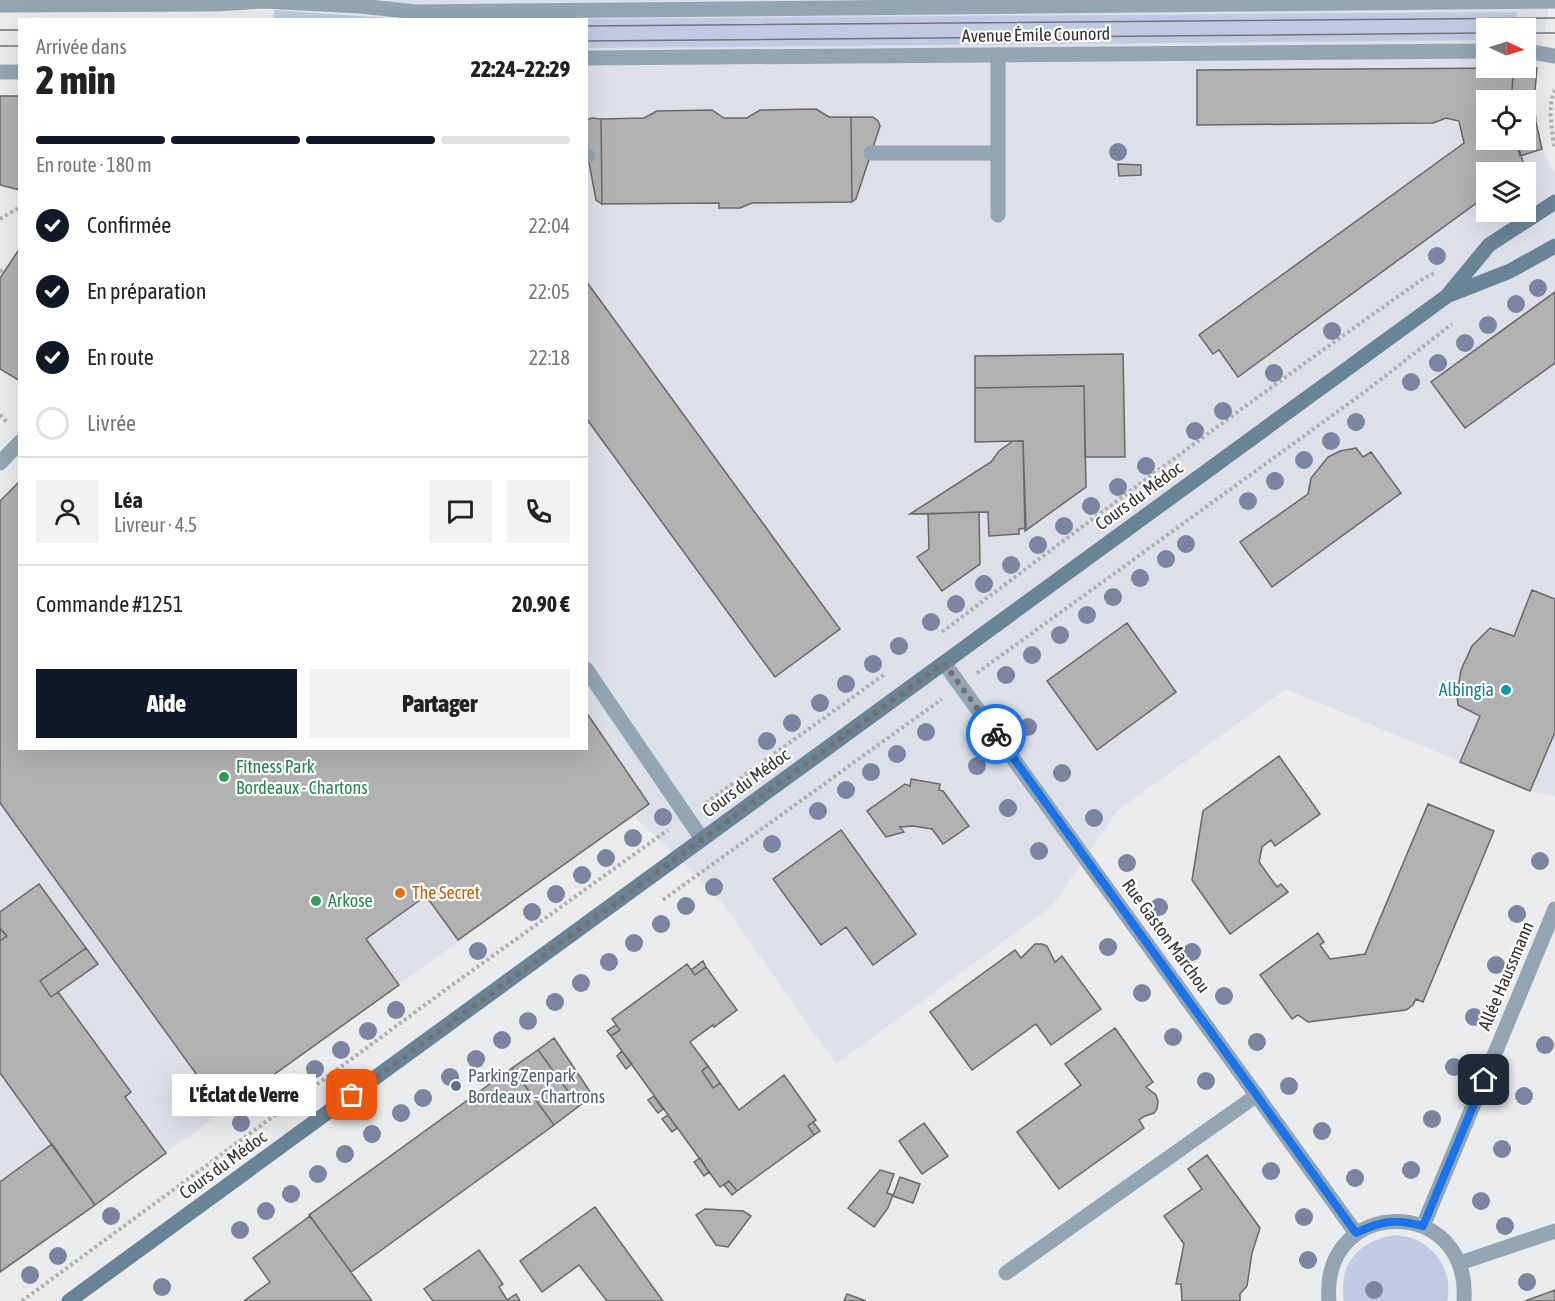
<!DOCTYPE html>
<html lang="fr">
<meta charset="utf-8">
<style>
:root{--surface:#fff;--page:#f2f2f2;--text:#222;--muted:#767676;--line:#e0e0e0;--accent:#111827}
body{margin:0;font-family:"Asap Condensed",sans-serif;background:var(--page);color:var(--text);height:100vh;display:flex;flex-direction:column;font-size:22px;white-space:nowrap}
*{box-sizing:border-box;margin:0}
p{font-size:20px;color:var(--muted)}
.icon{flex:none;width:33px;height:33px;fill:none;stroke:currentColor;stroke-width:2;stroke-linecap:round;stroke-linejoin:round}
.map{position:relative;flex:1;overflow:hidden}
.sheet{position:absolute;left:18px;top:18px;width:570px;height:732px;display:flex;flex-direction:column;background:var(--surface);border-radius:0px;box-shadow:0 6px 24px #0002}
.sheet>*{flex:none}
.needle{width:39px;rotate:94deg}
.tools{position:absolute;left:1476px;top:18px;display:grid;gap:12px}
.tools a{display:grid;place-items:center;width:60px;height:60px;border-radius:0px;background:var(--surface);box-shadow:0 6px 24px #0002;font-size:30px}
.pin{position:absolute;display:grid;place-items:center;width:51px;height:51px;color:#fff;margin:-26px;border-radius:12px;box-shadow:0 3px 9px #0006}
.courier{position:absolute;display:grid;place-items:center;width:60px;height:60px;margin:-30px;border:4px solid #1a73e8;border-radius:50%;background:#fff;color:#222;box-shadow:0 2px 8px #0007}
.bubble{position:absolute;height:42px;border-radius:0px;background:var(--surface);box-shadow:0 6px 24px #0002;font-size:20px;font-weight:800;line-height:42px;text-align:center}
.headline em{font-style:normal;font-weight:800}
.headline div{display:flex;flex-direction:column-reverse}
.headline{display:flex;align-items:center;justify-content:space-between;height:102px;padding:0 18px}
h1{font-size:39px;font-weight:800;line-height:45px}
.bar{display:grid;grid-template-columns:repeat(4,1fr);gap:9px 6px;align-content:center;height:72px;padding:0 18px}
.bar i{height:8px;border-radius:4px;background:var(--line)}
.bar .current{background:var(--accent)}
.bar p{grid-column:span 4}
.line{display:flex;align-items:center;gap:15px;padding:0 18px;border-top:2px solid var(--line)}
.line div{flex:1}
.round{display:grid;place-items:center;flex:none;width:63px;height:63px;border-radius:0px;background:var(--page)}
ol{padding:0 18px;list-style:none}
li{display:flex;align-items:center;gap:18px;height:66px}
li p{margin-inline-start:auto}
li .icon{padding:6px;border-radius:50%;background:var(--accent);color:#fff;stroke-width:4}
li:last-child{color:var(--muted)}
li i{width:33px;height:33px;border:3px solid var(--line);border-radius:50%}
.cta{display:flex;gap:12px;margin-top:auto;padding:12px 18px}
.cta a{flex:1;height:69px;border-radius:0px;background:var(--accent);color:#fff;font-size:24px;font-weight:800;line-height:69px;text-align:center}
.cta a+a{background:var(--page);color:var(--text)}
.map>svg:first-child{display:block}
</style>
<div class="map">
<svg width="1555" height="1301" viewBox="0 0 1555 1301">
<rect width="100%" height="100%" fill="#eaebec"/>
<path fill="#dde0e8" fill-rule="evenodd" d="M386,0h1164l-14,79 -2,23 2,20 6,27 13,25v622l-25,-5 -244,-102 -168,121 -67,97 -215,157 -117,-166 -86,-83 -633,458v-773l19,-20 1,268h566v-728l-195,-1zM1486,28h40v40h-40zM1486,100h40v40h-40zM1486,172h40v40h-40z"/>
<path fill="#c0cae5" d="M274,10l129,9h-129z
M1517,12l-1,16h-30v12l-899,8 -1,-28 -34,-1z
M1395,1235c6,1 14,2 19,4 25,10 39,37 33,62h-103c-6,-38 15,-60 51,-66z"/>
<path fill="#b2b1b2" stroke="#686869" stroke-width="1.5" d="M1514,68h23l-3,34 2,20 6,27 -22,7 -4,-16h10v-40h-15z
M1514,68l-3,32h-25v40h30l9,28 -6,4h-33v24l-248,181 -19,-27 -6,4 -14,-19 265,-192 -5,-22 -13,-3 -13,5 -236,2v-55z
M0,96h20v94l-20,-5z
M816,109l13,8h22l1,85 -100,1 -12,5h-21v-5l-117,1 -1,-85 43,-1 13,-7 55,-1 12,8h23l13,-8z
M851,117h22l5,4 2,5 -24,73 -4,3z
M592,118l9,1 1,85 -6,-4 -10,-53v-27z
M1118,164l23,1v10l-22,1z
M20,248v133l-20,-12v-91z
M586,281l254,348 -65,48 -189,-259z
M1555,292v71l-90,65 -34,-46z
M1123,354l2,103h-40l-1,-71 -109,2v-32z
M1084,386l2,101 -61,44 -2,-90 -48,1v-54z
M1013,441h10l3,87 -7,1v5l-30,2 -1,-24 -78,2 81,-52 8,-11z
M1356,448l7,9 8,-5 30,41 -129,94 -32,-45 68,-48 3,-16 17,-21 12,-6z
M20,481v267h566v-36l63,92 -191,136 -32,-44 -17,12 -43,31 33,46 -176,126 -223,-308v-302z
M979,512l1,52 -38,27 -25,-34 12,-8 -1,-35z
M1532,590l23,9v133l-25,59 -70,-29 20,-46 -22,-11 -1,-10 4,-25 11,-24 18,-18 24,8z
M1127,623l49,69 -79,58 -50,-69z
M1279,756l41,58 -45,32 -4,-6 -9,7 -3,15 18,25 4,-3 7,8 -58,42 -38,-54 11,-69z
M911,779l29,5 -1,6 4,1 26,35 -26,18 -11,-15 -19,-3 -13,1 4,5 -18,5 -19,-26 38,-27 5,2z
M1428,804l66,27 -71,171 -7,-3 -3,6 -7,5 -98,12 -10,-7 -6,4 -32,-44 58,-42 6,9 -4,3 10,14 35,-5z
M841,830l75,104 -43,31 -27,-38 -25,18 -48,-66z
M39,884l47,64 -46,33 11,16 7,-5 73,100 -6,5 41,56 -71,52 -95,-132v-132l7,-5 -7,-8v-16z
M0,929l7,7 -7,5z
M1035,944h7l5,2 8,16 7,-6 39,53 -50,36 -15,-21 -64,46 -42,-58 85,-62 6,8z
M86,948l12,16 -47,33 -11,-16z
M703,961l3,6 -11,8 -4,-5z
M687,964l8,11 11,-8 31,43 -23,17 -1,-2 -23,17 18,24 -6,5 11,17 7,-5 19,27 45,-35 32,45 -8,6 6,9 -77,56 -8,-10 -9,6 -109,-151 9,-6 -8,-11z
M616,1025l4,5 -9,6 -4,-5z
M1115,1028l38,54 -7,5 10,8 2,6 -1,8 -3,4 -9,3 -6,4 5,8 -85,61 -42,-57 64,-47 -16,-21z
M554,1038l39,58 -14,10 -41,-56z
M538,1050l41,56 -25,19 -42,-57z
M622,1051l10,13 -6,5 -9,-13z
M708,1066l12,17 -7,5 -11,-17z
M512,1068l42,57 -203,147 -42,-57z
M654,1096l9,13 -5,4 -10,-13z
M668,1115l9,13 -5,4 -10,-13z
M813,1122l7,9 -6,4 -6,-9z
M924,1123l24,33 -26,18 -23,-33z
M52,1144l43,61 -95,67v-90z
M1207,1155l53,73 -8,25 -5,33 -7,8v7h-58l-1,-17h-5l8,-40 -20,-28 38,-27 -14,-20z
M700,1158l9,14 -5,4 -10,-14z
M880,1170l14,4 -7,19 6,2 -5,13 -14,19 -26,-19z
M900,1177l20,7 -7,19 -20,-7z
M729,1181l8,10 -5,4 -8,-10z
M595,1207l68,94h-56l-28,-36 -37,27 -22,-31z
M705,1209l38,2 8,5 -23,31 -12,-2 -20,-30z
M310,1216l62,85h-128l26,-19 -17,-24z
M479,1250l24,34 -4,3 8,13 9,-6 4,7h-87l-9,-12z
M1555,1290v11h-30z
M847,1294l19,7h-22z"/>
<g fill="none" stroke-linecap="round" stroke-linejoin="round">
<path stroke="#b0b0b1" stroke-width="4" stroke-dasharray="3 3" stroke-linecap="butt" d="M1555,90c-8,16 -3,42 0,59
M0,219l20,-12
M0,270l3,3
M0,415l8,8
M942,632c159,-120 319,-239 482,-354l11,-5
M977,673l389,-282 86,-67
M706,803l179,-129
M663,900l279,-201
M22,1301l426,-313 220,-158"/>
<path stroke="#93a5b2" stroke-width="15" d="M871,153h127
M586,156h2
M998,215v-160
M586,669l116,170
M1006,1273l251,-178"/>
<path stroke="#93a5b2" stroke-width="15" d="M0,5l216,-1 47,-3 97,5 57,6 1138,-11
M1526,51l29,5
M586,58l900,-7
M0,72h20
M0,463l20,-21
M944,663l412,570
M1460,1263l95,-32"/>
<path stroke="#93a5b2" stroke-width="15" d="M1423,1226l132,-317
M1329,1301c-9,-105 142,-107 135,0"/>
<path stroke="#698496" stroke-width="15" d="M1449,295l61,-24 45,-25
M69,1301l1378,-1005 42,-51 66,-43"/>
<path stroke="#747474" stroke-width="1.5" d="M586,26l969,-8
M0,30h20
M1526,33h29
M586,41l900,-8
M0,46h20"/>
</g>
<g fill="#7b84a0">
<circle cx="1118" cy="152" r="9"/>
<circle cx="1437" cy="256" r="9"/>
<circle cx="1538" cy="288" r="9"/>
<circle cx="1516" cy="304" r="9"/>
<circle cx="1488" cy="325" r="9"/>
<circle cx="1332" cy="331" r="9"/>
<circle cx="1465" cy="343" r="9"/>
<circle cx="1438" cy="363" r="9"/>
<circle cx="1274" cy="373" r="9"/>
<circle cx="1411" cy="382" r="9"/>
<circle cx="1223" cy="411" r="9"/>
<circle cx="1356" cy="422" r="9"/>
<circle cx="1195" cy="431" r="9"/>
<circle cx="1331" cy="441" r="9"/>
<circle cx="1304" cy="460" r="9"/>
<circle cx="1146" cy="466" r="9"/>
<circle cx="1275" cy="481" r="9"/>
<circle cx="1118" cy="487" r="9"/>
<circle cx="1248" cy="501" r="9"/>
<circle cx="1091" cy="506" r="9"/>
<circle cx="1064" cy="526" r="9"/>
<circle cx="1186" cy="544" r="9"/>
<circle cx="1038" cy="545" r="9"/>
<circle cx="1166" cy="559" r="9"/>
<circle cx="1011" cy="565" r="9"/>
<circle cx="1140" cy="578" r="9"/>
<circle cx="984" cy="584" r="9"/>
<circle cx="1113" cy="597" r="9"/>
<circle cx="956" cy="604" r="9"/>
<circle cx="1087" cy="615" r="9"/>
<circle cx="931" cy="622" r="9"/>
<circle cx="1060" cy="635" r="9"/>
<circle cx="899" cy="646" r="9"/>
<circle cx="1032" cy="655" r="9"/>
<circle cx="873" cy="664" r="9"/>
<circle cx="1006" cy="675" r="9"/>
<circle cx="846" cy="684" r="9"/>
<circle cx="820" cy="703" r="9"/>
<circle cx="792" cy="723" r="9"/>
<circle cx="1028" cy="727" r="9"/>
<circle cx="926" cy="732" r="9"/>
<circle cx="767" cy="741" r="9"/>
<circle cx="897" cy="754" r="9"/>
<circle cx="977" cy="766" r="9"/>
<circle cx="871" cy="772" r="9"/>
<circle cx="1062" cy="773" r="9"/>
<circle cx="846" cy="790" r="9"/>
<circle cx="1008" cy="808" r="9"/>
<circle cx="818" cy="811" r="9"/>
<circle cx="663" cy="817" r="9"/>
<circle cx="1094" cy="818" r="9"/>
<circle cx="633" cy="838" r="9"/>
<circle cx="772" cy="844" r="9"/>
<circle cx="1039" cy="851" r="9"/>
<circle cx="606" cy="858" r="9"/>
<circle cx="1540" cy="861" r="9"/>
<circle cx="1127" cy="863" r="9"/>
<circle cx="582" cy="875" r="9"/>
<circle cx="714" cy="887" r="9"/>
<circle cx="556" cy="894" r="9"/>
<circle cx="686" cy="906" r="9"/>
<circle cx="1159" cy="907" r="9"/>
<circle cx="532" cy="912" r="9"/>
<circle cx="1517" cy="914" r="9"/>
<circle cx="661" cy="924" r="9"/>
<circle cx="634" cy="943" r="9"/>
<circle cx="1108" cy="947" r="9"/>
<circle cx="478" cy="951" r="9"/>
<circle cx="1192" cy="952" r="9"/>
<circle cx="609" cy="962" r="9"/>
<circle cx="1496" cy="965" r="9"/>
<circle cx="581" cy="983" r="9"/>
<circle cx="1142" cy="993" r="9"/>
<circle cx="1224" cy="996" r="9"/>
<circle cx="555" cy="1002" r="9"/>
<circle cx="396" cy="1010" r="9"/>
<circle cx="1474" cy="1017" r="9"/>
<circle cx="528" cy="1021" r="9"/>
<circle cx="368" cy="1031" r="9"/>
<circle cx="1173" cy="1037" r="9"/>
<circle cx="502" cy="1040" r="9"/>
<circle cx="1257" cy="1042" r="9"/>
<circle cx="1545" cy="1045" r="9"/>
<circle cx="341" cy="1050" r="9"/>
<circle cx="476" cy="1059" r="9"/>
<circle cx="1454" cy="1067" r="9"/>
<circle cx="315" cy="1069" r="9"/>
<circle cx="450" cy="1077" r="9"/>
<circle cx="1206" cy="1081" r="9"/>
<circle cx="1289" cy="1086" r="9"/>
<circle cx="290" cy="1087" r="9"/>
<circle cx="1524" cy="1096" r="9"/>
<circle cx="423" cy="1098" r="9"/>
<circle cx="268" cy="1104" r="9"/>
<circle cx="401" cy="1113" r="9"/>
<circle cx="1432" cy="1119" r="9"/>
<circle cx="241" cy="1123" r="9"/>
<circle cx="1322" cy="1131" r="9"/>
<circle cx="372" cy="1134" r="9"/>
<circle cx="1502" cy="1149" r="9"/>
<circle cx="345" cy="1154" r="9"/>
<circle cx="1411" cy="1170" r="9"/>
<circle cx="1271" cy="1171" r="9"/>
<circle cx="318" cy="1174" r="9"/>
<circle cx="1355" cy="1178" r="9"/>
<circle cx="291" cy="1194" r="9"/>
<circle cx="1481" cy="1201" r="9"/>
<circle cx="266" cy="1211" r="9"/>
<circle cx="111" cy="1216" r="9"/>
<circle cx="1304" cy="1217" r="9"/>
<circle cx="1505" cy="1226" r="9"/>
<circle cx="240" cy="1230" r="9"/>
<circle cx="58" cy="1256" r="9"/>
<circle cx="1308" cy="1260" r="9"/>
<circle cx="30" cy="1275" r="9"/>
<circle cx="1527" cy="1282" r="9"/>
<circle cx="162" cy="1287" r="9"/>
<circle cx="1374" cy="1290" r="9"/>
</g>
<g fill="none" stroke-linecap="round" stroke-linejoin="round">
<path stroke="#727272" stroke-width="6" stroke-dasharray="0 10.8" d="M352,1095l592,-432 52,71"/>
<path stroke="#1a73e8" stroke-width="8" d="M996,734l360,499c27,-13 39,-14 67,-7l61,-146"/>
</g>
<circle fill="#0f9aa8" stroke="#fff" stroke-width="2" cx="1506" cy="690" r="6"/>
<g fill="#2e9e5b" stroke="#fff" stroke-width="2">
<circle cx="224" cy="777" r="6"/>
<circle cx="316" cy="901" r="6"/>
</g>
<circle fill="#e8710a" stroke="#fff" stroke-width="2" cx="400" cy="893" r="6"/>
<circle fill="#5c6f8a" stroke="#fff" stroke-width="2" cx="456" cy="1086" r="6"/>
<g text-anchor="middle" stroke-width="4.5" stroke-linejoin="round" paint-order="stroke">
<g font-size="18" fill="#313131" stroke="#fff">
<text transform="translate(1036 35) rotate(-1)" y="6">Avenue Émile Counord</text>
<text transform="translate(1139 496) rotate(-36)" y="6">Cours du Médoc</text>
<text transform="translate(746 783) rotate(-36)" y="6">Cours du Médoc</text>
<text transform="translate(1166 936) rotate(54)" y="6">Rue Gaston Marchou</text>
<text transform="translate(1506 976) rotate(-67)" y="6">Allée Haussmann</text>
<text transform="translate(223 1165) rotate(-36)" y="6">Cours du Médoc</text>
</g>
<g font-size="18" fill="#0d838f" stroke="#fff" text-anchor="end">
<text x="1494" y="696">Albingia</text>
</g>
<g font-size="18" fill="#27864d" stroke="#fff" text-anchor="start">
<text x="236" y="773">Fitness Park<tspan x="236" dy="21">Bordeaux - Chartons</tspan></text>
<text x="328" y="907">Arkose</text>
</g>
<g font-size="18" fill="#c56008" stroke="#fff" text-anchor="start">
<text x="412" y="899">The Secret</text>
</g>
<g font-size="18" fill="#4e5e75" stroke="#fff" text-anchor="start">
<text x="468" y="1082">Parking Zenpark<tspan x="468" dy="21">Bordeaux - Chartrons</tspan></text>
</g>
</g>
</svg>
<div class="tools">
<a><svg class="needle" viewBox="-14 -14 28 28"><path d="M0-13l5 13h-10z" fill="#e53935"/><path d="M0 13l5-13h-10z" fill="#767676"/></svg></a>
<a><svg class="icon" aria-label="locate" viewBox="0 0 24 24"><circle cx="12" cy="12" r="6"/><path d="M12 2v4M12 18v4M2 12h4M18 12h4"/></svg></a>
<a><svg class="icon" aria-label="layers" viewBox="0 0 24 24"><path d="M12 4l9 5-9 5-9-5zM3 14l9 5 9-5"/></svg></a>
</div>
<div class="pin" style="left:352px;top:1095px;background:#ea580c"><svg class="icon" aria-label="bag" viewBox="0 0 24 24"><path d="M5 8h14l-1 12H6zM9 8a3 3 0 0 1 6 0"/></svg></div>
<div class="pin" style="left:1484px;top:1080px;background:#1f2937"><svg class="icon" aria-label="home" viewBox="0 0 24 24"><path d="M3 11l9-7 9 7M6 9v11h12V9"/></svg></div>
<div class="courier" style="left:996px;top:734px"><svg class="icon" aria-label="bike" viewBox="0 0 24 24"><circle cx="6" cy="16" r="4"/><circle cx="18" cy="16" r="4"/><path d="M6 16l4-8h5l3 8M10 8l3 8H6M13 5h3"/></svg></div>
<div class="bubble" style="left:172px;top:1074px;width:144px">L'Éclat de Verre</div>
<section class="sheet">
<div class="headline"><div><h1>2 min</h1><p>Arrivée dans</p></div><em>22:24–22:29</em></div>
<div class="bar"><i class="current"></i><i class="current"></i><i class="current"></i><i></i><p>En route · 180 m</p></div>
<ol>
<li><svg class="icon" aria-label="check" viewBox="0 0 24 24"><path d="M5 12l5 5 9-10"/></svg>Confirmée<p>22:04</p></li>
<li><svg class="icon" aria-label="check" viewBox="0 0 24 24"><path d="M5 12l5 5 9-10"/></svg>En préparation<p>22:05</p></li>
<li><svg class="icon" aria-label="check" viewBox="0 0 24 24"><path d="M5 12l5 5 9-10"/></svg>En route<p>22:18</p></li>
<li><i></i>Livrée</li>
</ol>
<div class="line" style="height:108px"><a class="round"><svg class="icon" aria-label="person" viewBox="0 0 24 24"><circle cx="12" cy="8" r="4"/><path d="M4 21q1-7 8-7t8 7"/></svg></a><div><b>Léa</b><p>Livreur · 4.5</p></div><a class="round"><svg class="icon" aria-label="chat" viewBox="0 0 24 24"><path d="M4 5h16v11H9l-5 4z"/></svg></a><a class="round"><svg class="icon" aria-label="phone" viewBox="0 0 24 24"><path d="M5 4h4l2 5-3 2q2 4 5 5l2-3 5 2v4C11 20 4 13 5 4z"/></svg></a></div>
<div class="line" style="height:78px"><div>Commande #1251</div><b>20.90 €</b></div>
<div class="cta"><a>Aide</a><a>Partager</a></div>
</section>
</div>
